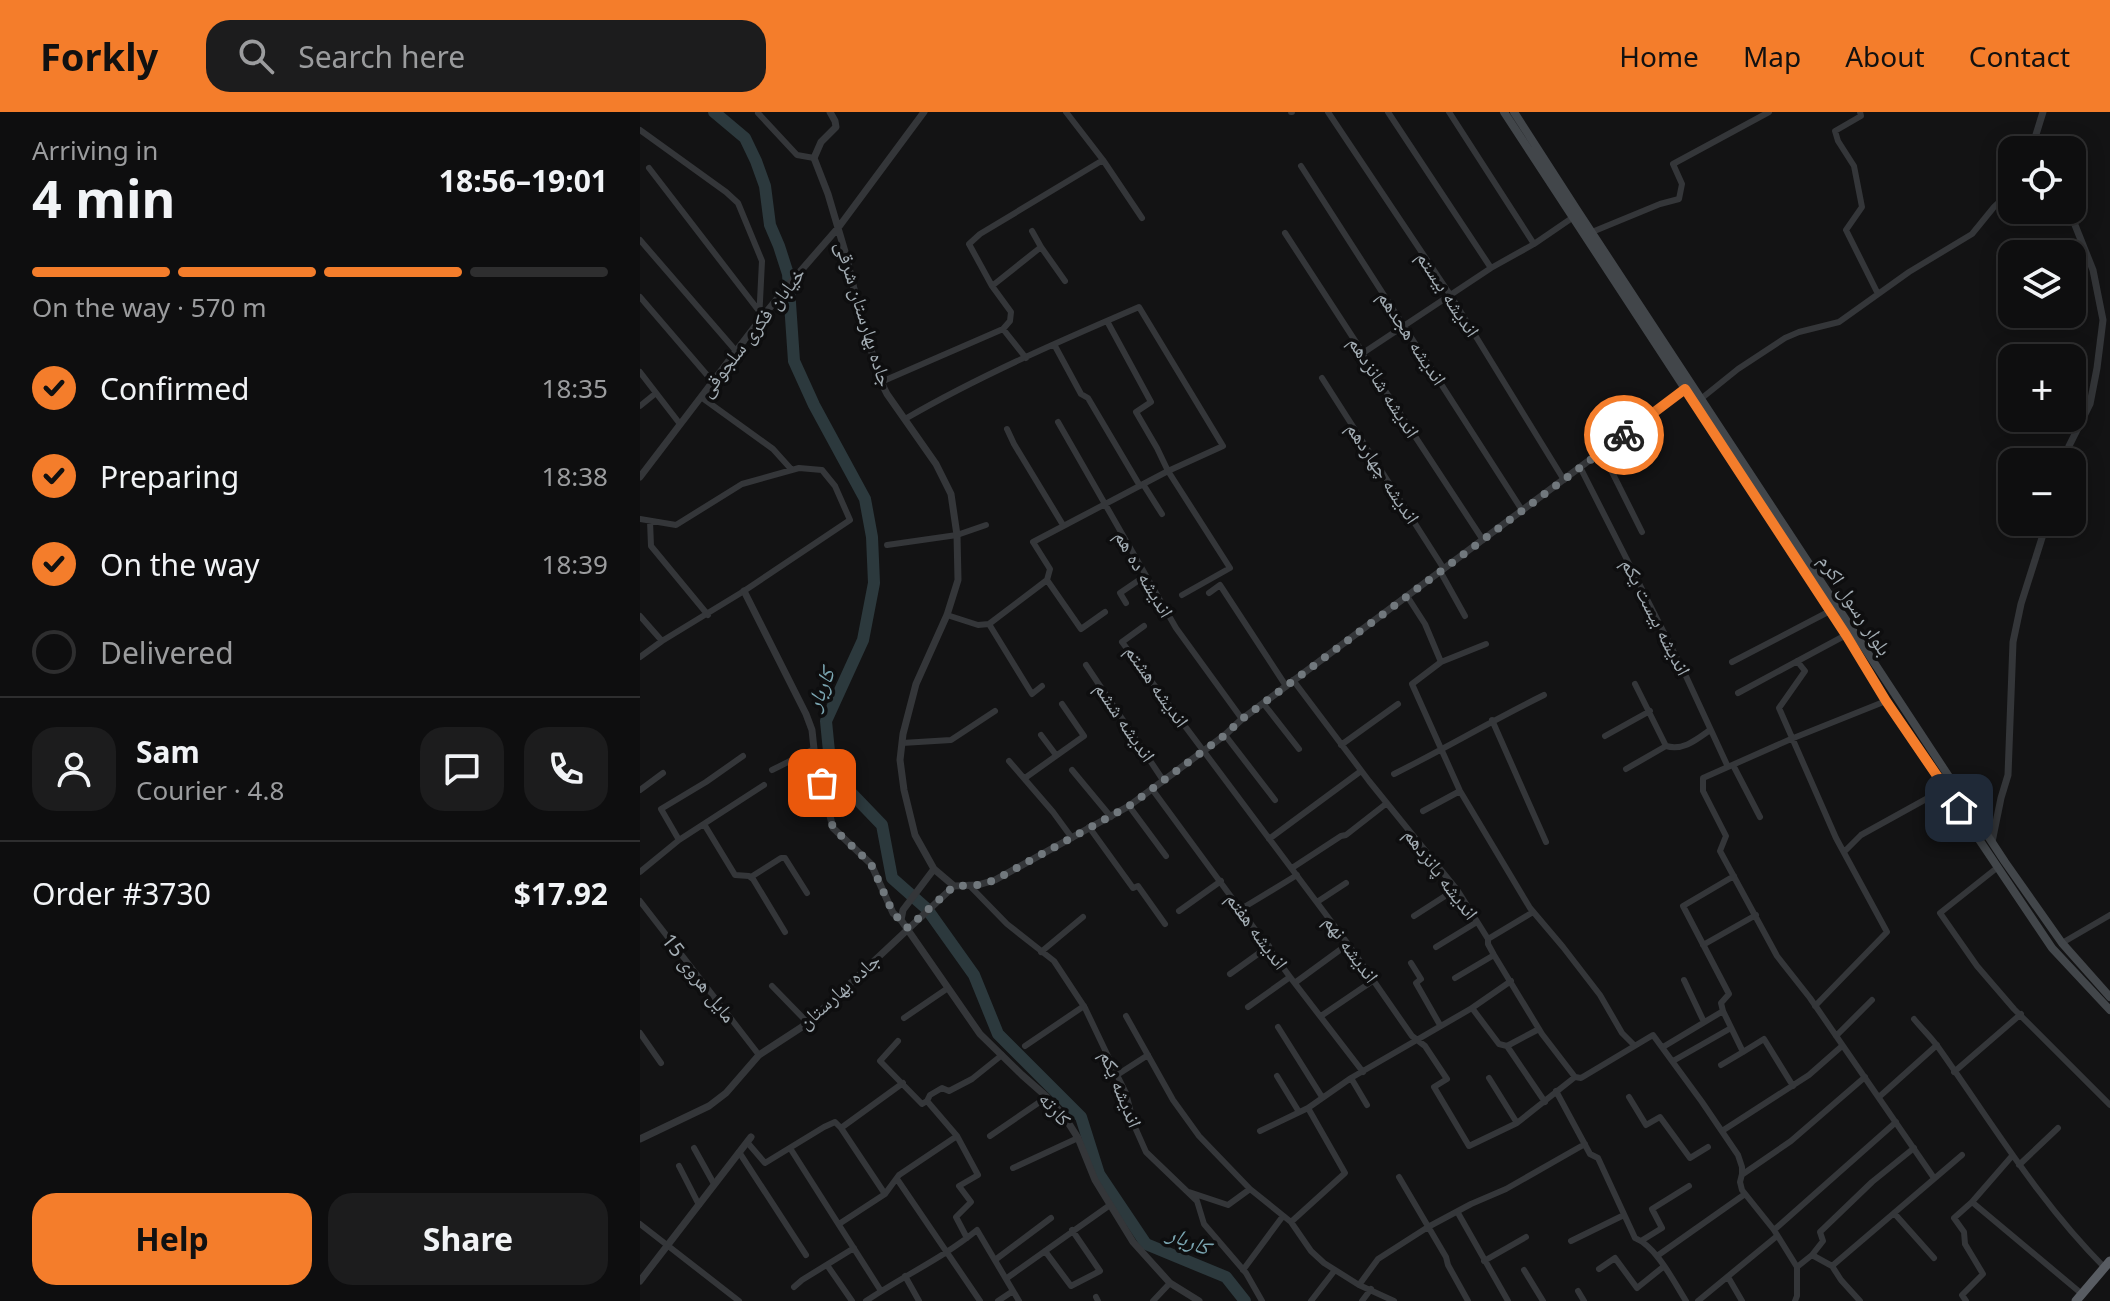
<!DOCTYPE html>
<meta charset="utf-8">
<style>
:root{--surface:#0e0e0f;--page:#1c1c1d;--text:#f1f3f6;--muted:#9b9c9e;--line:#2e2e2f;--accent:#f47d2b}
body{margin:0;font-family:"Noto Sans","Noto Naskh Arabic",sans-serif;background:var(--page);color:var(--text);height:100vh;display:flex;flex-direction:column;font-size:30px;white-space:nowrap}
*{box-sizing:border-box;margin:0}
p{font-size:26px;color:var(--muted)}
.icon{flex:none;width:44px;height:44px;fill:none;stroke:currentColor;stroke-width:2;stroke-linecap:round;stroke-linejoin:round}
.map{position:relative;flex:1;overflow:hidden}
.sheet{display:flex;flex-direction:column;background:var(--surface);width:640px}
.sheet>*{flex:none}
.tools{position:absolute;left:1358px;top:24px;display:grid;gap:16px}
.tools a{display:grid;place-items:center;width:88px;height:88px;border-radius:16px;background:var(--surface);box-shadow:0 4px 20px #0003,0 0 0 2px var(--line);font-size:40px}
.pin{position:absolute;display:grid;place-items:center;width:68px;height:68px;color:#fff;margin:-34px;border-radius:16px;box-shadow:0 4px 12px #0006}
.courier{position:absolute;display:grid;place-items:center;width:80px;height:80px;margin:-40px;border:6px solid #f47d2b;border-radius:50%;background:#fff;color:#222;box-shadow:0 2px 10px #0007}
.overview em{font-style:normal;font-weight:700}
.overview div{display:flex;flex-direction:column-reverse}
.overview{display:flex;align-items:center;justify-content:space-between;height:136px;padding:0 32px}
h1{font-size:52px;font-weight:700;line-height:60px}
.bar{display:grid;grid-template-columns:repeat(4,1fr);gap:12px 8px;align-content:center;height:96px;padding:0 32px}
.bar i{height:10px;border-radius:6px;background:var(--line)}
.bar .on{background:var(--accent)}
.bar p{grid-column:span 4}
.line{display:flex;align-items:center;gap:20px;padding:0 32px;border-top:2px solid var(--line)}
.line div{flex:1}
.round{display:grid;place-items:center;flex:none;width:84px;height:84px;border-radius:24px;background:var(--page)}
ol{padding:0 32px;list-style:none}
li{display:flex;align-items:center;gap:24px;height:88px}
li p{margin-inline-start:auto}
li .icon{padding:8px;border-radius:50%;background:var(--accent);color:#111;stroke-width:4}
li:last-child{color:var(--muted)}
li i{width:44px;height:44px;border:4px solid var(--line);border-radius:50%}
.button{display:flex;gap:16px;margin-top:auto;padding:16px 32px}
.button a{flex:1;height:92px;border-radius:24px;background:var(--accent);color:#111;font-size:32px;font-weight:700;line-height:92px;text-align:center}
.button a+a{background:var(--page);color:var(--text)}
header{display:flex;align-items:center;gap:48px;box-sizing:border-box;height:112px;padding:0 40px;background:var(--accent);color:#111}
header strong{font-size:38px}
nav{display:flex;gap:44px;margin-inline-start:auto;font-size:28px}
.search{width:560px;height:72px;background:var(--page);display:flex;align-items:center;gap:20px;box-sizing:border-box;padding:0 28px;border-radius:24px;color:var(--muted);font-size:30px}
main{display:flex;flex:1;min-height:0}
.map>svg:first-child{display:block}
</style>
<header>
<strong>Forkly</strong>
<div class="search"><svg class="icon" aria-label="search" viewBox="0 0 24 24"><circle cx="10" cy="10" r="6"/><path d="M15 15l6 6"/></svg>Search here</div>
<nav><a>Home</a><a>Map</a><a>About</a><a>Contact</a></nav>
</header>
<main>
<section class="sheet">
<div class="overview"><div><h1>4 min</h1><p>Arriving in</p></div><em>18:56–19:01</em></div>
<div class="bar"><i class="on"></i><i class="on"></i><i class="on"></i><i></i><p>On the way · 570 m</p></div>
<ol>
<li><svg class="icon" aria-label="check" viewBox="0 0 24 24"><path d="M5 12l5 5 9-10"/></svg>Confirmed<p>18:35</p></li>
<li><svg class="icon" aria-label="check" viewBox="0 0 24 24"><path d="M5 12l5 5 9-10"/></svg>Preparing<p>18:38</p></li>
<li><svg class="icon" aria-label="check" viewBox="0 0 24 24"><path d="M5 12l5 5 9-10"/></svg>On the way<p>18:39</p></li>
<li><i></i>Delivered</li>
</ol>
<div class="line" style="height:144px"><a class="round"><svg class="icon" aria-label="person" viewBox="0 0 24 24"><circle cx="12" cy="8" r="4"/><path d="M4 21q1-7 8-7t8 7"/></svg></a><div><b>Sam</b><p>Courier · 4.8</p></div><a class="round"><svg class="icon" aria-label="chat" viewBox="0 0 24 24"><path d="M4 5h16v11H9l-5 4z"/></svg></a><a class="round"><svg class="icon" aria-label="phone" viewBox="0 0 24 24"><path d="M5 4h4l2 5-3 2q2 4 5 5l2-3 5 2v4C11 20 4 13 5 4z"/></svg></a></div>
<div class="line" style="height:104px"><div>Order #3730</div><b>$17.92</b></div>
<div class="button"><a>Help</a><a>Share</a></div>
</section>
<div class="map">
<svg width="1470" height="1189" viewBox="0 0 1470 1189">
<rect width="100%" height="100%" fill="#131314"/>
<g fill="none" stroke-linecap="round" stroke-linejoin="round">
<path stroke="#2c393d" stroke-width="12" d="M74,0l31,26 11,23 9,25 5,39 9,21 9,28 6,87 20,44 51,94 7,38 2,46 -11,57 -37,81 5,51 51,53 10,53 35,31 47,66 24,59 83,83 18,57 47,70 80,33 19,24"/>
<path stroke="#343639" stroke-width="6" d="M426,0l37,48 39,58
M651,0h1
M688,0l123,184 113,184
M748,0l103,156
M809,0l85,132
M1220,0l1,4 -26,15 3,10 16,25 8,41 -16,23 32,64
M118,1l39,42 17,3
M0,18l86,62 12,11 24,58 -3,60
M661,54l221,344
M9,56l110,143
M392,119l9,16 24,34
M952,120l68,-28 19,-5 3,-15 -9,-20 96,-52
M645,121l78,120 2,7 118,180
M0,128l96,111
M352,174l49,-39
M0,185l73,85
M467,209l44,81 -15,10 21,36 11,23 62,97 -48,27
M363,217l7,-8 1,-9 -19,-26 -23,-42 11,-10 123,-74
M415,234l26,48 7,4 52,88
M723,241l128,-85 43,-24 38,-26
M0,260l40,52
M682,266l122,191
M241,270l122,-53 23,29
M61,285l72,52 18,20
M1062,286l36,-29 47,-31 14,-6 40,-10 70,-50 63,-38 22,-27 18,-17
M0,294l16,-13
M265,307c74,-43 155,-78 234,-112l84,139 -55,25 -135,71 17,27 -3,11 -58,44 -11,1 -31,-10
M418,310l118,206 66,91
M367,317l7,15 49,81
M962,340l40,80
M940,355l105,207 43,93
M503,372l19,30
M0,407l36,6 66,-41 57,-16 23,2 13,16 15,34 -106,71 -82,50 -22,16
M10,409l1,25 57,69
M247,433l70,-10 29,-10
M800,459l25,45
M407,468l34,49 24,-17
M569,481l11,-8 66,101
M767,484l18,28 16,38
M486,491l-6,-10 25,-17
M0,504l22,25
M349,512l43,70 10,-8
M504,514l-22,16 226,302 64,92 13,10 22,33 -13,8 35,59 48,-23 58,-46 6,1 72,-43 49,67 36,53 4,12v7l-2,8 2,8 32,40 23,37v29l-2,5
M846,532l-45,18 -29,22 48,107 70,117 33,39 37,48 22,38 12,12
M1157,549l8,10 -26,37 57,130 51,94 -72,74
M1092,550l98,-51
M446,553l77,115
M653,568l76,101 89,110 30,48v5l6,11 48,79 33,43
M995,572l31,62
M1098,581l108,-58
M1246,589l-95,38 -88,39v13l23,45 -6,15 57,105 33,42 124,180
M623,591l36,46
M852,608l54,122
M401,623l15,20
M585,623l50,65
M965,624l45,-25
M262,631l49,-3 44,-29
M701,633l57,-41
M369,649l44,51 19,26
M1093,653l27,52
M986,657l40,-23c17,5 30,-6 44,-16
M132,658l42,-21
M432,658l39,47
M754,662c50,-25 99,-54 150,-79
M385,666l59,-42 -22,-32
M512,677l138,188 73,95
M0,678l23,-17
M489,694l37,50
M783,699l37,-20
M64,712l31,51 14,1 4,3 32,53
M449,715l44,61 5,-2 27,38
M629,727l92,-68
M39,728l-18,-31 45,-27 37,-26
M1204,740l17,-17 85,-47
M1358,755l-58,46 37,53 37,43 96,96
M652,756l49,-32 5,-1 41,-32
M0,760l39,-32 85,-55
M111,765l30,-19h4l22,35
M329,773l38,39 47,37 31,47 32,67 9,18 8,32 12,27 51,49 7,23 42,49 16,28
M0,789l119,154
M677,790l29,-19
M601,797l56,-34
M539,799l42,-30
M774,804l42,-27
M848,827l45,-27
M1422,831l48,-28
M1063,833l53,-30
M796,835l41,-25
M401,840l42,-35
M771,851l10,16 -5,4 24,42
M590,862l39,-28
M815,866l39,-23
M1044,868l20,42
M656,870l52,-38
M132,874l36,37
M608,895l42,-30
M832,896l27,36 8,2 38,56
M1083,899l20,41 21,-13 29,47
M486,904l47,84 26,36 51,53
M681,904l53,-36
M264,906l44,-30
M1274,907c8,10 17,18 24,28 54,76 101,155 167,221
M638,915l44,70
M0,921l21,30
M1196,924l36,-36
M258,929l-18,20 42,43 5,-3 30,35 21,39 -19,11 12,16 -15,15 11,21
M385,934l59,-40
M867,934l32,-17
M1023,935l60,-36 -2,-8 8,-9 -46,-88 51,-30
M1033,949l58,-33
M1081,953l22,-13
M1314,960l67,-58
M477,963l31,-20
M637,964l22,36
M711,966l16,27
M849,966l28,45
M916,979l34,63 8,4 37,80c21,8 39,44 51,63
M989,985l17,28 14,-8 30,41 18,-11
M1239,985l58,-52
M287,989l3,-6 12,-7 7,3 23,-12 30,-24
M201,1016l44,66
M620,1019l48,-23 43,-30 121,-70 39,-27
M1082,1019l87,-56 33,-29
M350,1024l57,-39
M107,1030l18,21 59,-36 11,-5 6,6 62,-45
M54,1036l20,36
M150,1036l91,143
M99,1040l67,103
M1379,1053l39,-37
M39,1054l20,39
M373,1056l65,-30
M1103,1062l48,-33 74,-64
M759,1065l47,80 2,8 20,36
M257,1067l83,122
M549,1080l39,13 22,-16 41,33 20,29 13,12 35,22 35,16
M1332,1090l110,92
M818,1101l50,88
M1254,1101l40,45
M651,1110l54,-49 -37,-65
M0,1112l99,77
M199,1112l46,-30 14,-19 58,-39
M1134,1118l122,-108
M931,1129l53,-26
M1001,1129l21,-13 -10,-19 37,-23
M405,1139l26,35 29,-15 -28,-41
M1172,1143l11,-14 -3,-9 52,-50 42,-34
M1017,1144l88,-62
M355,1148l56,-42
M844,1149l42,-24
M187,1153l25,36
M1192,1154l9,14 19,21
M1157,1155l15,-12 20,11 130,-111
M959,1157l16,-11 22,30 26,-21
M603,1158l40,-54
M884,1158l19,31
M265,1164l14,25
M1088,1165l14,24
M367,1166l103,-73
M719,1173l19,-26 50,-32 43,-23 35,-15 79,-45
M154,1175l8,-7 52,-32
M938,1179l6,10
M456,1185l2,4
M226,1189c37,-25 77,-43 111,-71l42,71
M358,1189l15,-10
M513,1189l17,-18
M671,1189l24,-31
M722,1189l9,-12
M1058,1189l79,-65
M1326,1189l-4,-6 21,-21 -18,-30 -1,-12 -10,-14 18,-16 40,-46"/>
<path stroke="#343639" stroke-width="7" d="M190,0l5,9 1,6 -15,15 -7,16 14,36 18,61 14,59 21,68 6,12 49,70 15,30 6,41 1,45 -11,35 -31,69 -13,50 -3,26 4,30 11,45 19,34 20,17 24,-1 17,-5 134,-74 96,-71 17,-16 443,-330
M1399,38l-5,-9 9,-29
M1424,350l5,-16 21,-42 7,-36 6,-48 -10,-50 -24,-60
M0,365l119,-156 32,-39 47,-54 86,-116
M104,479l62,123 6,16 2,19 -2,14 10,20 11,45 38,36 22,49 8,7
M1352,730l9,-44 7,-23 5,-133 8,-38 26,-82
M294,757l-31,41 -2,10 79,114 42,41 25,22 17,19 14,22 17,42 38,62 37,41 29,18
M0,1027l69,-33 17,-13 33,-38 49,-32 146,-137
M0,1169l111,-144"/>
<path stroke="#42464a" stroke-width="8" d="M864,0l342,523 40,66 166,247 58,62
M874,0l63,98 428,652 57,81 48,54"/>
<path stroke="#585c62" stroke-width="9" d="M1436,1189l34,-40"/>
</g>
<g fill="none" stroke-linecap="round" stroke-linejoin="round">
<path stroke="#71787d" stroke-width="8" stroke-dasharray="0 14.4" d="M182,671l11,45 38,36 22,49 15,15 46,-42 24,-1 17,-5 134,-74 96,-71 17,-16 382,-284"/>
<path stroke="#f47d2b" stroke-width="10" d="M984,323l61,-46 161,246 40,66 73,107"/>
</g>
<g text-anchor="middle" stroke-width="7" stroke-linejoin="round" paint-order="stroke">
<g font-size="20" fill="#a4aeb5" stroke="#0e0e0f">
<text transform="translate(808 182) rotate(57)" y="7">اندیشه بیستم</text>
<text transform="translate(224 202) rotate(73)" y="7">جاده بهارستان شرقی</text>
<text transform="translate(112 220) rotate(-52)" y="7">خیابان فکری سلجوقی</text>
<text transform="translate(772 226) rotate(57)" y="7">اندیشه هجدهم</text>
<text transform="translate(744 275) rotate(58)" y="7">اندیشه شانزدهم</text>
<text transform="translate(743 361) rotate(57)" y="7">اندیشه چهاردهم</text>
<text transform="translate(504 462) rotate(60)" y="7">اندیشه ده هم</text>
<text transform="translate(1215 493) rotate(57)" y="7">بلوار رسول اکرم</text>
<text transform="translate(1016 505) rotate(63)" y="7">اندیشه بیست یکم</text>
<text transform="translate(517 574) rotate(55)" y="7">اندیشه هشتم</text>
<text transform="translate(485 610) rotate(56)" y="7">اندیشه ششم</text>
<text transform="translate(801 762) rotate(53)" y="7">اندیشه پانزدهم</text>
<text transform="translate(617 819) rotate(54)" y="7">اندیشه هفتم</text>
<text transform="translate(711 837) rotate(54)" y="7">اندیشه نهم</text>
<text transform="translate(59 866) rotate(52)" y="7">مایل هروی 15</text>
<text transform="translate(199 879) rotate(-42)" y="7">جاده بهارستان</text>
<text transform="translate(481 977) rotate(68)" y="7">اندیشه یکم</text>
<text transform="translate(415 997) rotate(50)" y="7">کارته</text>
</g>
<g font-size="22" font-style="italic" fill="#7aa5b1" stroke="#0e0e0f">
<text transform="translate(180 577) rotate(-68)" y="8">کاربار</text>
<text transform="translate(549 1128) rotate(23)" y="8">کاربار</text>
</g>
</g>
</svg>
<div class="tools">
<a><svg class="icon" aria-label="locate" viewBox="0 0 24 24"><circle cx="12" cy="12" r="6"/><path d="M12 2v4M12 18v4M2 12h4M18 12h4"/></svg></a>
<a><svg class="icon" aria-label="layers" viewBox="0 0 24 24"><path d="M12 4l9 5-9 5-9-5zM3 14l9 5 9-5"/></svg></a>
<a>+</a>
<a>−</a>
</div>
<div class="pin" style="left:182px;top:671px;background:#ea580c"><svg class="icon" aria-label="bag" viewBox="0 0 24 24"><path d="M5 8h14l-1 12H6zM9 8a3 3 0 0 1 6 0"/></svg></div>
<div class="pin" style="left:1319px;top:696px;background:#1f2937"><svg class="icon" aria-label="home" viewBox="0 0 24 24"><path d="M3 11l9-7 9 7M6 9v11h12V9"/></svg></div>
<div class="courier" style="left:984px;top:323px"><svg class="icon" aria-label="bike" viewBox="0 0 24 24"><circle cx="6" cy="16" r="4"/><circle cx="18" cy="16" r="4"/><path d="M6 16l4-8h5l3 8M10 8l3 8H6M13 5h3"/></svg></div>
</div>
</main>
